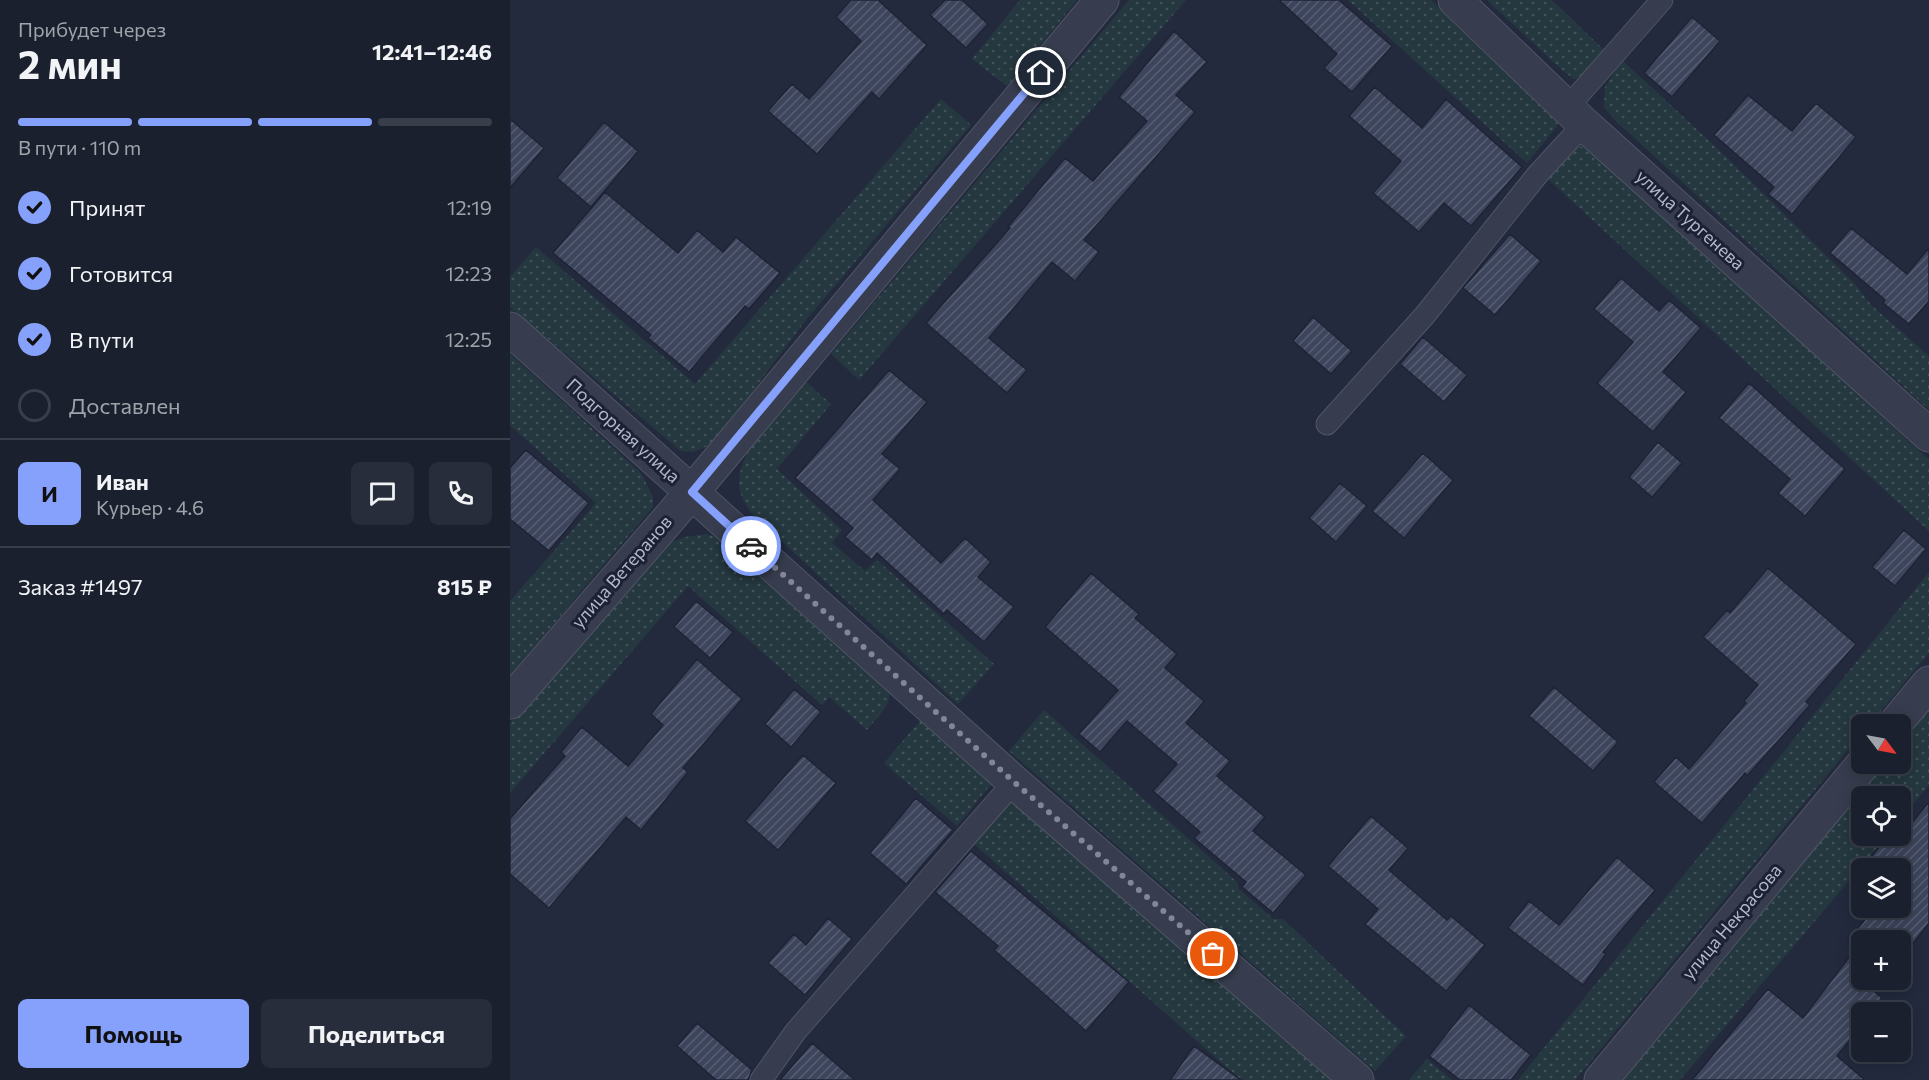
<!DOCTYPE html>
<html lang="ru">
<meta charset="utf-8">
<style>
:root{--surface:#1a202e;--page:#272d3a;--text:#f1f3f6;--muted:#9fa3aa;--line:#383e4a;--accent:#86a1fb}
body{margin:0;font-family:Commissioner,sans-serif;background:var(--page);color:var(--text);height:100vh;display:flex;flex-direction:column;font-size:22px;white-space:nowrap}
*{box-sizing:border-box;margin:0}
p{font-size:20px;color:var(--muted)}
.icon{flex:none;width:33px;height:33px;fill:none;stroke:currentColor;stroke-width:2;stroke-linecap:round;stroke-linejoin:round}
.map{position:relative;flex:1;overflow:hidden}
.drawer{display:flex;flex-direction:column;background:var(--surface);width:510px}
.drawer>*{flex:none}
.needle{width:39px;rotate:122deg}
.fabs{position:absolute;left:1341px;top:714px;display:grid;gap:12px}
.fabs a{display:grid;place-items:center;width:60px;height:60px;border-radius:9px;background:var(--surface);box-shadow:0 3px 15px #0003,0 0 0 2px var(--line);font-size:30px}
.pin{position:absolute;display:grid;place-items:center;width:51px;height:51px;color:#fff;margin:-26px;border:3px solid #fff;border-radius:50%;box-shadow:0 2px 6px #0007}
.courier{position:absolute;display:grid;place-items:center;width:60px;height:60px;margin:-30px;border:4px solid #86a1fb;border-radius:50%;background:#fff;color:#222;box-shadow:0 2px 8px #0007}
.summary em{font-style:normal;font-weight:700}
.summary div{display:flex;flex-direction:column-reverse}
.summary{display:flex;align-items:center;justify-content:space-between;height:102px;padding:0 18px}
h1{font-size:39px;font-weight:700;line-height:45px}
.bar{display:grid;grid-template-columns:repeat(4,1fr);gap:9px 6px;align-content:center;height:72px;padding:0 18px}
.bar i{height:8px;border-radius:4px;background:var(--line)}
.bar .selected{background:var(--accent)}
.bar p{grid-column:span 4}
.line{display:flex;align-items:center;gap:15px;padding:0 18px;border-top:2px solid var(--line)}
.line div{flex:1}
.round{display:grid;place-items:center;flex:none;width:63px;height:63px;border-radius:9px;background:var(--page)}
ol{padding:0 18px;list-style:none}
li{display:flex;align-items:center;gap:18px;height:66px}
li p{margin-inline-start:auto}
li .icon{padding:6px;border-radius:50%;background:var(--accent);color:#111;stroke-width:4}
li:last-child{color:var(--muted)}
li i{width:33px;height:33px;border:3px solid var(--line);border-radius:50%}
.primary-button{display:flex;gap:12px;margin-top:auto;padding:12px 18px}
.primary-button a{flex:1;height:69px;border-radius:9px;background:var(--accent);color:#111;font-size:24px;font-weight:700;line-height:69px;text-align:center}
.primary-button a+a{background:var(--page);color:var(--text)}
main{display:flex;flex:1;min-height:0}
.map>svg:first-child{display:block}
</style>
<main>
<section class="drawer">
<div class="summary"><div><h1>2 мин</h1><p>Прибудет через</p></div><em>12:41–12:46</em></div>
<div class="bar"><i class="selected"></i><i class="selected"></i><i class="selected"></i><i></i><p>В пути · 110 m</p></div>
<ol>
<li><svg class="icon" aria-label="check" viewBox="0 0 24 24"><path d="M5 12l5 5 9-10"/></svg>Принят<p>12:19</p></li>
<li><svg class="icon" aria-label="check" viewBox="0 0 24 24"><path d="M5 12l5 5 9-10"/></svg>Готовится<p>12:23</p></li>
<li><svg class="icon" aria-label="check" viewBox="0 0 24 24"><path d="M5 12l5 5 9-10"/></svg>В пути<p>12:25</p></li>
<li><i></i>Доставлен</li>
</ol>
<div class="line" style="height:108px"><b class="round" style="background:var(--accent);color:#111">И</b><div><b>Иван</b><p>Курьер · 4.6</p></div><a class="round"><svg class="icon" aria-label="chat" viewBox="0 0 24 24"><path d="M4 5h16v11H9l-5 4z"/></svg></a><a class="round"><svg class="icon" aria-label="phone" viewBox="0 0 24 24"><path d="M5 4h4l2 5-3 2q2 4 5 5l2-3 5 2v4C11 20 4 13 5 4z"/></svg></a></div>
<div class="line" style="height:78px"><div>Заказ #1497</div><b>815 ₽</b></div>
<div class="primary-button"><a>Помощь</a><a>Поделиться</a></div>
</section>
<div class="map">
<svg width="1419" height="1080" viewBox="0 0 1419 1080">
<defs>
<pattern id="grass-dots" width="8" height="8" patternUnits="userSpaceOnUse" patternTransform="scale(1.5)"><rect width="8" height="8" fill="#25383f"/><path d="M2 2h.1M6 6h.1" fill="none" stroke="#425359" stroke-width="1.8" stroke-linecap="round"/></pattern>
<pattern id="building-hatch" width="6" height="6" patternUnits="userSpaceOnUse" patternTransform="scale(1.5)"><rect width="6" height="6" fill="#3d455c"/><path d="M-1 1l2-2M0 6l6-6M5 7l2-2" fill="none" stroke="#575e72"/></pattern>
</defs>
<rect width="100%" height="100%" fill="#232a3e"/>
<path fill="url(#grass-dots)" d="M510,0h57l-70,86 -35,-27z
M619,0h57l-327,380 -28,-26z
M838,0h83l122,113 5,12 -31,38z
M977,0h65l54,52 -22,24 -10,3 -11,-8z
M1112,60l97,90 136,134 16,21 58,51v54l-314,-290 -11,-13 1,-20z
M431,99l30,26 -165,195 -49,65 -22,34 -22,25 -20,8 -12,-1 -171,-144v-30l26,-30 159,137z
M1069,146l11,3 339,311v71l-382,-353z
M0,354l131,119 12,24v10l-143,168v-74l86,-98 -86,-78z
M296,382l25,22 -54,65 65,61 -10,13 33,28 12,-11 117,104 -36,40 -206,-190c-6,-9 -12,-18 -13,-29 -2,-36 44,-76 67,-103z
M196,534l13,4 169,149c6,17 -10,29 -21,43l-38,-33 -7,8 -134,-119 -178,207v-70l61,-76 97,-104 17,-6z
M1419,572v81l-59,71h-8l-1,10 -286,346h-57z
M1419,705v80l-28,34 -1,-23h-38v40h25l-207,244h-58l259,-316h19l1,-24z
M534,710l193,172 2,7 34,30h10l123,117 -31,35 -366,-320z
M415,715l71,63 -39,48 -73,-63z
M506,796l320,284h-95l-267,-236z
M917,1059l25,21h-43z"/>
<path fill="url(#building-hatch)" stroke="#1e2435" stroke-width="1.5" d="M341,0h27l49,45 -48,54 -7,-7 -55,62 -49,-43 24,-27 17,15 52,-58 -25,-24z
M435,0h17l26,24 -22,24 -36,-33z
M769,0h60l53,46 -40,46 -28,-24 13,-14z
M1182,17l28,24 -48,56 -28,-24z
M664,31l33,31 -31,33 19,17 -111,128 15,12 -24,29 -23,-19 -63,76 38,32 -20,23 -81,-70 84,-95 -2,-1 57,-69 28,23 54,-60 -28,-24z
M865,87l47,41 24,-29 76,68 -51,59 -27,-23 -25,29 -46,-39 28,-32 -52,-45z
M1238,95l44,36 24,-28 40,34 -64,77 -24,-20 6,-7 -60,-52z
M0,119l34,29 -34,40z
M94,122l34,29 -47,56 -34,-29z
M95,192l73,61 19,-23 26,22 13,-15 44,36 -31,36 -4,-3 -56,66 -41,-34 3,-3 -98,-82z
M1341,228l56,46 22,-26v53l-20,23 -26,-21 2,-3 -55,-47z
M1000,234l31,27 -46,54 -32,-27z
M1111,278l38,33 10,-11 32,28 -38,44 23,20 -33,40 -56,-49 36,-41 -39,-33z
M803,317l39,34 -21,23 -38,-33z
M913,337l44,38 -23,27 -44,-38z
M379,370l38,32 -45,52 18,15 -27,31 68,63 24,-25 26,24 -13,15 36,30 -30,35 -37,-32 -3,4 -67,-61 -5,7 -27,-23 8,-9 -58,-50z
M1239,383l96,86 -40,47 -27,-23 12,-14 -71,-61z
M1148,442l24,21 -30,34 -23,-20z
M16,450l63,53 -40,48 -39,-32v-51z
M913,453l30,27 -49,58 -32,-27z
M830,483l27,23 -31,36 -27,-24z
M1394,530l22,19 -31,37 -23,-19z
M1258,568l88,76 -50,58 4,3 -63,71 -2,-3 -43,50 -48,-41 22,-25 13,12 57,-66 -2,-2 14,-16 -55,-48 24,-27 3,3z
M581,573l48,41 -4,4 42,36 -12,14 39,33 -18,22 44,38 -13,15 48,41 -12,14 53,44 -33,38 -31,-26 4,-5 -52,-44 6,-6 -47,-41 24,-27 -50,-43 -27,31 -21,-18 39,-44 -73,-63z
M186,601l37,31 -23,26 -36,-31z
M187,659l45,40 -59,69 5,4 -47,58 -15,-13 -77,91 -39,-34v-55l55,-63 -4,-4 21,-25 46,39 35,-41 -12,-11z
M1044,687l64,55 -25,29 -64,-55z
M284,689l27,23 -30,35 -26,-23z
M293,755l33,28 -58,67 -33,-29z
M406,798l37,32 -47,54 -36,-31z
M1419,802v121l-29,37v-20h-38v40h23l-10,12 7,6 -11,14h-9v13l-25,31 28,24h-173l76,-91 35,29 53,-70 -8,-7 26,-33h26v-40h-38v17l-8,-7 34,-42h13z
M861,816l37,32 -19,22 58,50 4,-4 34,29 -39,46 -81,-67 13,-15 -50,-43z
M461,851l158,131 -43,49 -92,-81 4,-4 -63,-54z
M1107,857l38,33 -52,62 3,2 -23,31 -75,-57 21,-27 30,24z
M318,918l24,21 -47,56 -37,-32 26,-29 12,11z
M959,1005l62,50 -20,25h-51l-31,-24z
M187,1023l55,47 -4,10h-32l-39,-34z
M302,1043l43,37h-75z
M684,1046l47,34h-71z"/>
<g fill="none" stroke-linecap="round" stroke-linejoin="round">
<defs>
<path id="service" d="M1057,108l95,-108
M817,424l98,-109 113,-141 46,-50
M251,1080l35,-49 218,-249"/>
<path id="minor" d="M945,0l129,124 345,311
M0,329l504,453 343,298
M0,702l182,-210 410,-492
M1385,724l34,-41
M1091,1080l262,-316"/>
</defs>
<use href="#service" stroke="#4f5566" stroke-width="23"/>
<use href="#minor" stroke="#4f5566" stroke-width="35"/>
<use href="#service" stroke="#373d4e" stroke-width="21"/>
<use href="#minor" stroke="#373d4e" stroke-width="33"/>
</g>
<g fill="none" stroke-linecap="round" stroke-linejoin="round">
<path stroke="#818698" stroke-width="6" stroke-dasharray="0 10.8" d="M241,546l263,236 199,172"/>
<path stroke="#86a1fb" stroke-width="8" d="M241,546l-59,-54 349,-419"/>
</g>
<g text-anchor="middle" stroke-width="6" stroke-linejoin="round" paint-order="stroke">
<g font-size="18" fill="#b3b8c9" stroke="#1c2233">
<text transform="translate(1180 220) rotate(42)" y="6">улица Тургенева</text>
<text transform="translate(113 431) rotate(42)" y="6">Подгорная улица</text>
<text transform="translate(112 572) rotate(-49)" y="6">улица Ветеранов</text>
<text transform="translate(1222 922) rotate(-50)" y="6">улица Некрасова</text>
</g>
</g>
</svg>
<div class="fabs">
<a><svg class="needle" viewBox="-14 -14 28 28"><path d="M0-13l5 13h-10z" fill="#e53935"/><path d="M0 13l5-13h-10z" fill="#9fa3aa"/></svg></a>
<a><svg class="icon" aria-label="locate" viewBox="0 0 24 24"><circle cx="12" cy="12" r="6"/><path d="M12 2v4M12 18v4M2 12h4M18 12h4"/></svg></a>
<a><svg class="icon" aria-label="layers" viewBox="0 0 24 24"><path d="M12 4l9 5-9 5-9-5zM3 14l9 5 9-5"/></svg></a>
<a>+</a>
<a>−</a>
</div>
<div class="pin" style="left:703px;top:954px;background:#ea580c"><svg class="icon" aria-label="bag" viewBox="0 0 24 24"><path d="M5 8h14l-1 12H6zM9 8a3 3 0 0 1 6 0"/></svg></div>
<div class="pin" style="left:531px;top:73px;background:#1f2937"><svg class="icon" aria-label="home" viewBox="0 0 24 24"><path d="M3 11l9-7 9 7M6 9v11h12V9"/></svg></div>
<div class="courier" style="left:241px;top:546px"><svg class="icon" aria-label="car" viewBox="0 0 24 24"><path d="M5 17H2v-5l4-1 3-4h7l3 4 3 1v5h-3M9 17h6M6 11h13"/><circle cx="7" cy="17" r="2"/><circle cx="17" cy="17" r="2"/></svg></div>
</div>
</main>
